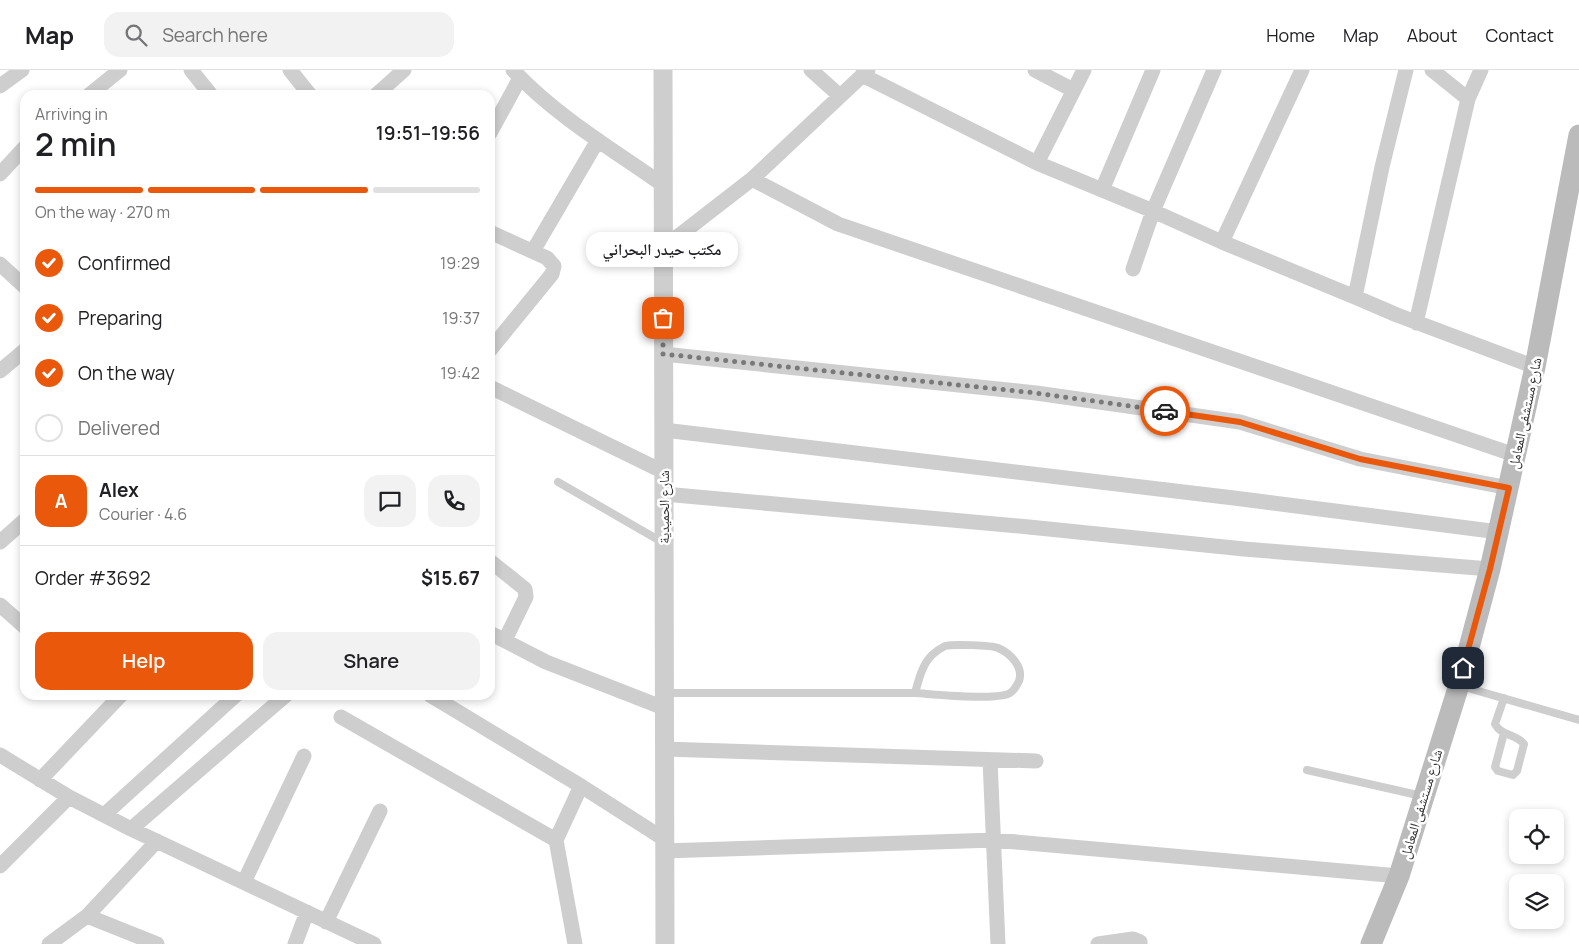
<!DOCTYPE html>
<meta charset="utf-8">
<style>
:root{--surface:#fff;--page:#f2f2f2;--text:#202124;--muted:#757577;--line:#e0e0e0;--accent:#ea580c}
body{margin:0;font-family:Manrope,"Noto Naskh Arabic",sans-serif;background:var(--page);color:var(--text);height:100vh;display:flex;flex-direction:column;font-size:19px;white-space:nowrap}
*{box-sizing:border-box;margin:0}
p{font-size:16px;color:var(--muted)}
.icon{flex:none;width:28px;height:28px;fill:none;stroke:currentColor;stroke-width:2;stroke-linecap:round;stroke-linejoin:round}
.map{position:relative;flex:1;overflow:hidden}
.side{position:absolute;left:20px;top:20px;width:475px;height:610px;display:flex;flex-direction:column;background:var(--surface);border-radius:15px;box-shadow:0 2px 8px #0003}
.side>*{flex:none}
.buttons{position:absolute;left:1509px;top:739px;display:grid;gap:10px}
.buttons a{display:grid;place-items:center;width:55px;height:55px;border-radius:10px;background:var(--surface);box-shadow:0 2px 8px #0003;font-size:25px}
.pin{position:absolute;display:grid;place-items:center;width:42px;height:42px;color:#fff;margin:-21px;border-radius:10px;box-shadow:0 2px 8px #0006}
.courier{position:absolute;display:grid;place-items:center;width:50px;height:50px;margin:-25px;border:4px solid #ea580c;border-radius:50%;background:#fff;color:#222;box-shadow:0 1px 6px #0007}
.bubble{position:absolute;height:35px;border-radius:15px;background:var(--surface);box-shadow:0 2px 8px #0003;font-size:16px;font-weight:600;line-height:35px;text-align:center}
.headline em{font-style:normal;font-weight:600}
.headline div{display:flex;flex-direction:column-reverse}
.headline{display:flex;align-items:center;justify-content:space-between;height:85px;padding:0 15px}
h1{font-size:32px;font-weight:600;line-height:38px}
.bar{display:grid;grid-template-columns:repeat(4,1fr);gap:8px 5px;align-content:center;height:60px;padding:0 15px}
.bar i{height:6px;border-radius:4px;background:var(--line)}
.bar .on{background:var(--accent)}
.bar p{grid-column:span 4}
.line{display:flex;align-items:center;gap:12px;padding:0 15px;border-top:1px solid var(--line)}
.line div{flex:1}
.round{display:grid;place-items:center;flex:none;width:52px;height:52px;border-radius:15px;background:var(--page)}
ol{padding:0 15px;list-style:none}
li{display:flex;align-items:center;gap:15px;height:55px}
li p{margin-inline-start:auto}
li .icon{padding:5px;border-radius:50%;background:var(--accent);color:#fff;stroke-width:4}
li:last-child{color:var(--muted)}
li i{width:28px;height:28px;border:2px solid var(--line);border-radius:50%}
.primary-button{display:flex;gap:10px;margin-top:auto;padding:10px 15px}
.primary-button a{flex:1;height:58px;border-radius:15px;background:var(--accent);color:#fff;font-size:20px;font-weight:600;line-height:58px;text-align:center}
.primary-button a+a{background:var(--page);color:var(--text)}
header{display:flex;align-items:center;gap:30px;box-sizing:border-box;height:70px;padding:0 25px;background:var(--surface);border-bottom:1px solid var(--line)}
header strong{font-size:24px}
nav{display:flex;gap:28px;margin-inline-start:auto;font-size:18px}
.search{width:350px;height:45px;background:var(--page);display:flex;align-items:center;gap:12px;box-sizing:border-box;padding:0 18px;border-radius:15px;color:var(--muted);font-size:19px}
.map>svg:first-child{display:block}
</style>
<header>
<strong>Map</strong>
<div class="search"><svg class="icon" aria-label="search" viewBox="0 0 24 24"><circle cx="10" cy="10" r="6"/><path d="M15 15l6 6"/></svg>Search here</div>
<nav><a>Home</a><a>Map</a><a>About</a><a>Contact</a></nav>
</header>
<div class="map">
<svg width="1579" height="874" viewBox="0 0 1579 874">
<rect width="100%" height="100%" fill="#fff"/>
<g fill="none" stroke-linecap="round" stroke-linejoin="round">
<path stroke="#cecece" stroke-width="8" d="M558,412l104,60
M1461,616l118,34
M664,623h251c17,1 83,8 95,0 4,-2 7,-8 9,-12 5,-14 -9,-28 -21,-33 -7,-3 -46,-4 -53,-2 -4,2 -10,6 -13,9 -10,10 -13,24 -17,38
M1504,628l-9,26c6,12 21,10 29,20l-7,27 -4,4 -15,-4 -3,-4 9,-34
M1307,700l115,26"/>
<path stroke="#cecece" stroke-width="15" d="M191,0l20,25
M290,0l20,25
M513,0c43,46 99,79 150,115
M811,0l29,26
M1035,0l38,20
M1432,0l36,29
M862,5l175,88 116,48 69,31 133,55 42,18 138,52
M0,16l22,-16
M89,25l31,-25
M376,25l28,-25
M490,63l30,-55
M1037,93l47,-93
M0,104l25,-27
M752,109l86,45 677,231
M1102,120l51,-120
M490,162l57,26 7,8 -2,8 -62,76
M1222,172l80,-172
M663,178l89,-69 116,-109
M533,181l65,-111
M0,194l25,23
M1133,199l20,-58 61,-141
M1355,227l27,-130 24,-97
M1416,253l52,-224 13,-29
M663,284l373,39 204,29 120,37 149,29
M0,301l25,-21
M490,317l174,85
M664,360l570,68 265,34
M664,424l365,33 215,22 246,20
M0,472l25,-22
M490,491l35,28 1,8 -21,43
M0,535l25,22
M490,563l56,29 118,46
M430,625l151,91 83,53
M341,647l215,123 19,104
M664,679l372,12
M0,685l69,42 62,32 243,115
M990,690l8,184
M40,710l81,-85
M104,745l132,-120
M131,759l155,-134
M556,770l25,-54
M664,781l330,-11 405,36
M0,796l69,-69
M244,812l60,-126
M87,846l70,28
M326,852l54,-111
M49,874l38,-28 70,-75
M295,874l12,-32
M1098,874l35,-5 7,3v2"/>
<path stroke="#cecece" stroke-width="19" d="M663,0l2,874"/>
<path stroke="#bbb" stroke-width="21" d="M1371,874l28,-68 60,-191 31,-116 45,-202 44,-232"/>
</g>
<g fill="none" stroke-linecap="round" stroke-linejoin="round">
<path stroke="#797979" stroke-width="5" stroke-dasharray="0 9" d="M663,248v36l373,39 129,18"/>
<path stroke="#ea580c" stroke-width="6" d="M1165,341l75,11 120,37 149,29 -19,81 -27,99"/>
</g>
<g text-anchor="middle" stroke-width="5" stroke-linejoin="round" paint-order="stroke">
<g font-size="14" fill="#313131" stroke="#fff">
<text transform="translate(1525 343) rotate(-78)" y="5">شارع مستشفى المعامل</text>
<text transform="translate(664 437) rotate(-90)" y="5">شارع الحميدية</text>
<text transform="translate(1421 734) rotate(-73)" y="5">شارع مستشفى المعامل</text>
</g>
</g>
</svg>
<div class="buttons">
<a><svg class="icon" aria-label="locate" viewBox="0 0 24 24"><circle cx="12" cy="12" r="6"/><path d="M12 2v4M12 18v4M2 12h4M18 12h4"/></svg></a>
<a><svg class="icon" aria-label="layers" viewBox="0 0 24 24"><path d="M12 4l9 5-9 5-9-5zM3 14l9 5 9-5"/></svg></a>
</div>
<div class="pin" style="left:663px;top:248px;background:#ea580c"><svg class="icon" aria-label="bag" viewBox="0 0 24 24"><path d="M5 8h14l-1 12H6zM9 8a3 3 0 0 1 6 0"/></svg></div>
<div class="pin" style="left:1463px;top:598px;background:#1f2937"><svg class="icon" aria-label="home" viewBox="0 0 24 24"><path d="M3 11l9-7 9 7M6 9v11h12V9"/></svg></div>
<div class="courier" style="left:1165px;top:341px"><svg class="icon" aria-label="car" viewBox="0 0 24 24"><path d="M5 17H2v-5l4-1 3-4h7l3 4 3 1v5h-3M9 17h6M6 11h13"/><circle cx="7" cy="17" r="2"/><circle cx="17" cy="17" r="2"/></svg></div>
<div class="bubble" style="left:586px;top:162px;width:152px">مكتب حيدر البحراني</div>
<section class="side">
<div class="headline"><div><h1>2 min</h1><p>Arriving in</p></div><em>19:51–19:56</em></div>
<div class="bar"><i class="on"></i><i class="on"></i><i class="on"></i><i></i><p>On the way · 270 m</p></div>
<ol>
<li><svg class="icon" aria-label="check" viewBox="0 0 24 24"><path d="M5 12l5 5 9-10"/></svg>Confirmed<p>19:29</p></li>
<li><svg class="icon" aria-label="check" viewBox="0 0 24 24"><path d="M5 12l5 5 9-10"/></svg>Preparing<p>19:37</p></li>
<li><svg class="icon" aria-label="check" viewBox="0 0 24 24"><path d="M5 12l5 5 9-10"/></svg>On the way<p>19:42</p></li>
<li><i></i>Delivered</li>
</ol>
<div class="line" style="height:90px"><b class="round" style="background:var(--accent);color:#fff">A</b><div><b>Alex</b><p>Courier · 4.6</p></div><a class="round"><svg class="icon" aria-label="chat" viewBox="0 0 24 24"><path d="M4 5h16v11H9l-5 4z"/></svg></a><a class="round"><svg class="icon" aria-label="phone" viewBox="0 0 24 24"><path d="M5 4h4l2 5-3 2q2 4 5 5l2-3 5 2v4C11 20 4 13 5 4z"/></svg></a></div>
<div class="line" style="height:65px"><div>Order #3692</div><b>$15.67</b></div>
<div class="primary-button"><a>Help</a><a>Share</a></div>
</section>
</div>
